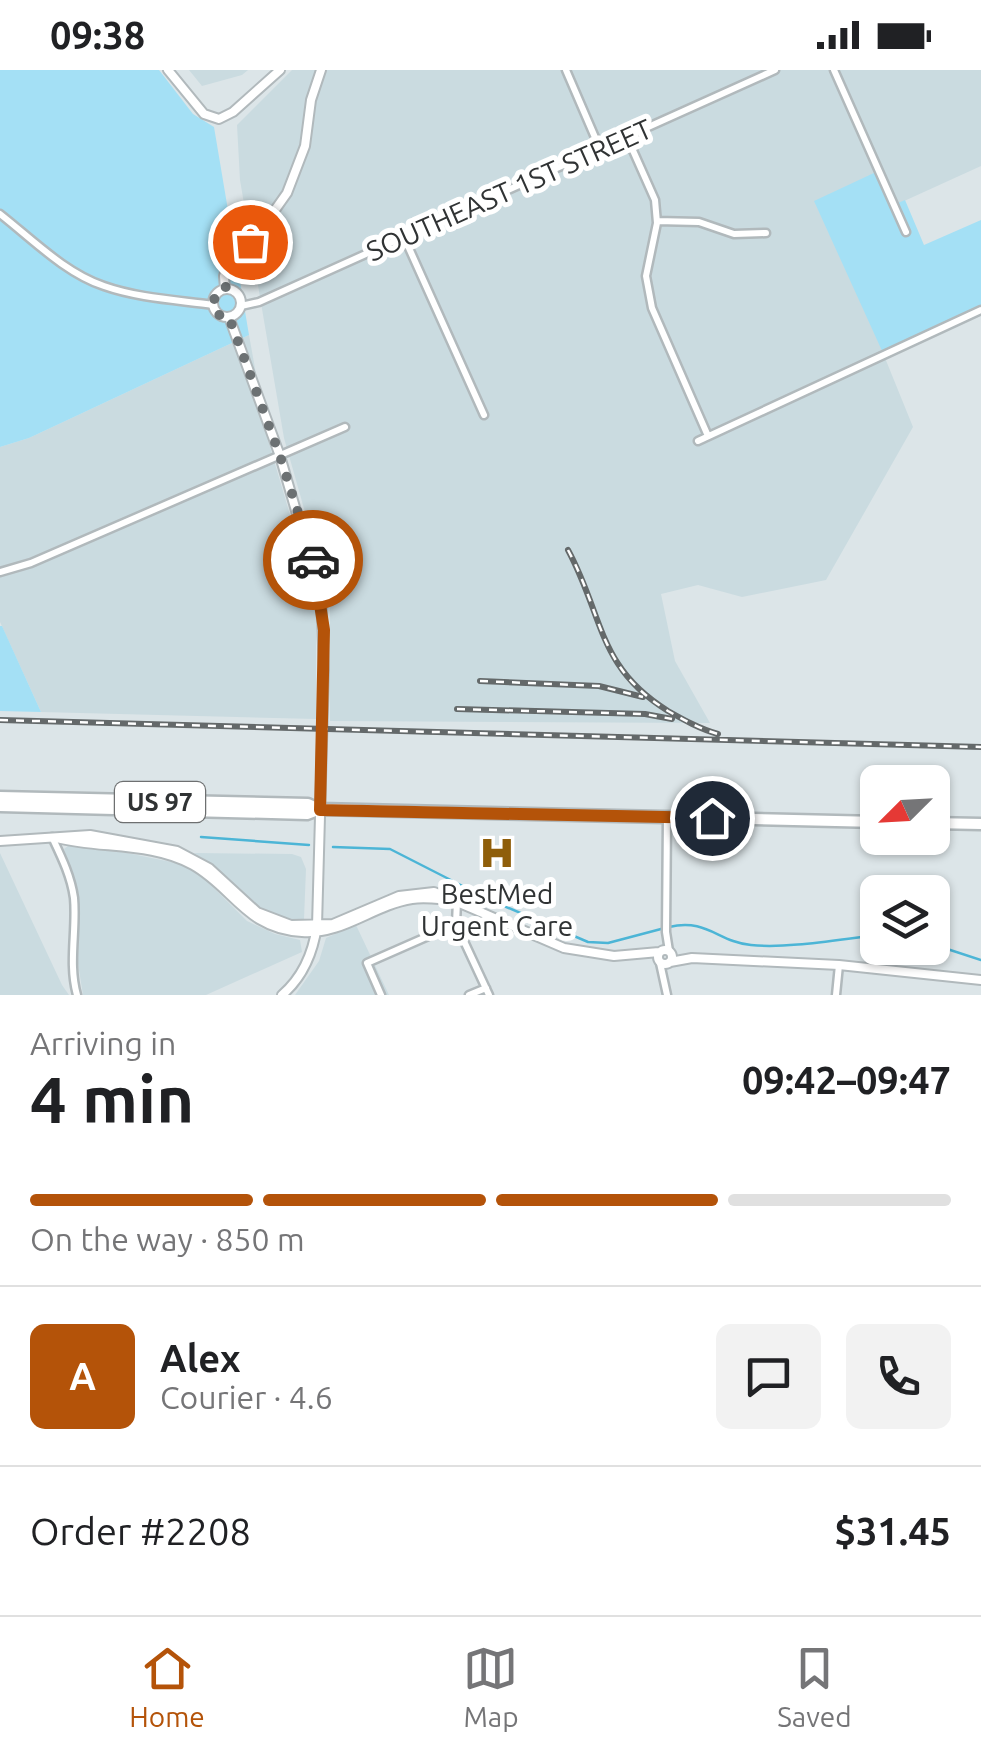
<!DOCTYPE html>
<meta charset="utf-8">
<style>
:root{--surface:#fff;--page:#f2f2f2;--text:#202124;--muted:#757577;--line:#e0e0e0;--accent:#b45309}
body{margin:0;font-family:Ubuntu,sans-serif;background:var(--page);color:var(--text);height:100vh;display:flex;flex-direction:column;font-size:38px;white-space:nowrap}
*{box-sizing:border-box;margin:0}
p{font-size:32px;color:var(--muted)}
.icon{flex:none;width:55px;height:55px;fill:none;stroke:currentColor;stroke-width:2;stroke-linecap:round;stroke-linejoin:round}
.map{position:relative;height:925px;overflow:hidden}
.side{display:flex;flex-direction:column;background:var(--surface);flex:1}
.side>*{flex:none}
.needle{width:65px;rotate:246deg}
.controls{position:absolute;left:860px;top:695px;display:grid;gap:20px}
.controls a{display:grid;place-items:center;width:90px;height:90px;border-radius:15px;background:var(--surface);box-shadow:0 2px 8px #0004;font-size:50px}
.pin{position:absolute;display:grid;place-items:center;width:85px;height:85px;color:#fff;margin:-42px;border:5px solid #fff;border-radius:50%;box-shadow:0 2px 10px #0007}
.courier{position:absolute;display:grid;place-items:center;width:100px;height:100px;margin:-50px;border:8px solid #b45309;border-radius:50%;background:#fff;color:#222;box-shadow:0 2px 12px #0007}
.head em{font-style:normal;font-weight:700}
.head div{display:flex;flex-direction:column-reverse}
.head{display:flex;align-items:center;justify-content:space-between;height:170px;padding:0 30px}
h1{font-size:65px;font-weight:700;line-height:75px}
.bar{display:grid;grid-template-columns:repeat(4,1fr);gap:15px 10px;align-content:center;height:120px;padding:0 30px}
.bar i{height:12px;border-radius:8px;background:var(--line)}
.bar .selected{background:var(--accent)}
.bar p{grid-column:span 4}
.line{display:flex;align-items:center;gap:25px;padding:0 30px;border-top:2px solid var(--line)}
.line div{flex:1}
.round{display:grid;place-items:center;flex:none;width:105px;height:105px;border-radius:15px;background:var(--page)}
.status{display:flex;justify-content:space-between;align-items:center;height:70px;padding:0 50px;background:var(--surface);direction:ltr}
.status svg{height:28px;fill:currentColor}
.dock{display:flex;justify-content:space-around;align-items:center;height:140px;border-top:2px solid var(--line);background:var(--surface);font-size:28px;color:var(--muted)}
.dock a{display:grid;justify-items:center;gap:5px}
.dock .selected{color:var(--accent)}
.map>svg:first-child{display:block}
</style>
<div class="status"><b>09:38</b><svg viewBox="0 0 49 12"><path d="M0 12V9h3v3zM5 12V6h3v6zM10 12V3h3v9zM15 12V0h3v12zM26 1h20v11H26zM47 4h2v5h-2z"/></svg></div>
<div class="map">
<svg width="981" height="925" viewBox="0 0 981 925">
<rect width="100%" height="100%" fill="#dce5e8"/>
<path fill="#cadbe0" d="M189,0h59l-6,5 -40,11z
M292,0h689v96l-90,41 -15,-35 7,181 30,74 -87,153 -84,17 -44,-12 -37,9 14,67 35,62 -380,-2v-121l-46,-162 -44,-258 -3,-55z
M249,265l19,105 48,163v116l-275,-7 -41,-90v-175l29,-9z
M88,775l98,20 14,9 47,47 28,13 25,6 2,12 -96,43h-123l-5,-31 1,-69 -15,-46 4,-3z
M0,783l62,132 7,10h-69z
M194,783l98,1 9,3 5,12 -2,50 -6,2 -13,-2 -25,-11 -50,-45z
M356,855l33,70h-94l24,-34 7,-23z"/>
<path fill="#a4e0f5" d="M0,0h159l34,44 21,13 35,208 -220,103 -29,9z
M876,102l15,34 14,-6 19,45 57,-25v86l-98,47 -69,-152z
M0,556h2l39,86 -41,-1z"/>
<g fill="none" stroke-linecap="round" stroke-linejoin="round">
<path stroke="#4cb5d6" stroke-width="2.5" d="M201,767l108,8
M333,777l57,2 100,51 98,42 20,1 53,-14
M669,857c38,-9 49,15 82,18 36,4 90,-6 127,-10
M932,874l49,16"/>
<defs>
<path id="minor" d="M566,0l34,79
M834,0l72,162
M627,67l28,63 2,23 -11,53 6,32 56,128
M0,144c32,25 65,59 104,72 34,12 73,14 109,19
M657,151l42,1 35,12 32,-1
M404,167l80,178
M241,236l18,-4 516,-232
M698,371l283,-131
M0,502l31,-9 314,-136
M667,748l-1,114 3,19
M52,767c9,19 19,39 22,61 3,32 -6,65 3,97
M457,831l-1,23 33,71
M660,893l7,32
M381,925l-14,-32 66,-29
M469,925l17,-7
M836,925l3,-30"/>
<path id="major" d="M168,0l36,44 15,5 14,-7 47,-42
M213 233a14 14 0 1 1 28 0a14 14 0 1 1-28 0Z
M225,219l-1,-13 3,-11 31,-31 29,-41 18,-47 6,-46 10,-30
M229,247l51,139 41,140 3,74 -7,256c-4,27 -14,51 -35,69
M57,768c43,11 95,4 136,27 41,23 53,64 109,67 41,3 71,-27 110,-33 13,-2 25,0 38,1
M0,771l90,-6 87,16 32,17 48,44 34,13 42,-1 66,-28 35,-4 130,56 50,8 45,-4
M658 887a7 7 0 1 1 14 0a7 7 0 1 1-14 0Z
M670,892l22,-4 147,7 142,15"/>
<path id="highway" d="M0,727l308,7 11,5
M0,736l307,8 13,-5 558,13
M932,753l49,1"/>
</defs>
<use href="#minor" stroke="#b1b9bc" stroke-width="11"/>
<use href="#major" stroke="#b1b9bc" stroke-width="12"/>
<use href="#highway" stroke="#b1b9bc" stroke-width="15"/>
<use href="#minor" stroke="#fff" stroke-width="6"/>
<use href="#major" stroke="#fff" stroke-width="8"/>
<use href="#highway" stroke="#fff" stroke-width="10"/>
<defs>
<path id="rail" d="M568,480c36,67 29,117 100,161 16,9 32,18 50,23
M480,611l119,5 44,11
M457,639l188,5 27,5
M0,650l981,27"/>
</defs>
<use href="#rail" stroke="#64696a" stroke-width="6"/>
<use href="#rail" stroke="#fff" stroke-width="2.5" stroke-dasharray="8" stroke-linecap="butt"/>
</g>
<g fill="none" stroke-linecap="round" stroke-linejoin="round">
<path stroke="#6c7173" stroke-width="10" stroke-dasharray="0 18" d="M250,172c-16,15 -28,24 -24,47l-11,7 -2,9 7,11 9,1 51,139 33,104"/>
<path stroke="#b45309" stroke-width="12" d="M313,490l11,70 -4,180 392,8"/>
</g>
<defs>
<symbol id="hospital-bare" viewBox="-9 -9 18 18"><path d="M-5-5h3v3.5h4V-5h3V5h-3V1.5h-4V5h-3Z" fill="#8f5e0a" stroke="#fff" stroke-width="2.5" paint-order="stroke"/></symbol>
</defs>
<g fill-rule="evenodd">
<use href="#hospital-bare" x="472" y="758" width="50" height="50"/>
</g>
<g text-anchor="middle" stroke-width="10" stroke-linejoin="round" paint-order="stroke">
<rect fill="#fff" stroke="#6e7071" stroke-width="2.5" x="115" y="712" width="90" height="40" rx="8"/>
<g font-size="25" font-weight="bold" fill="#303334">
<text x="160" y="741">US 97</text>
</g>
<g font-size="28" fill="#303334" stroke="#fff">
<text transform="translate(509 120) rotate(-24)" y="10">SOUTHEAST 1ST STREET</text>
</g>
<g font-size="28" fill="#303334" stroke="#fff">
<text x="497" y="834">BestMed<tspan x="497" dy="32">Urgent Care</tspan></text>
</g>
</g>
</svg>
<div class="controls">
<a><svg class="needle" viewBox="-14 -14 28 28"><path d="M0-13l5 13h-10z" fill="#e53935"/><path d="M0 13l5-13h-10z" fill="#757577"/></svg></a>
<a><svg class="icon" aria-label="layers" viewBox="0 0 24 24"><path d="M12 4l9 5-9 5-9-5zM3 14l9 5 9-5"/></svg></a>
</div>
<div class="pin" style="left:250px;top:172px;background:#ea580c"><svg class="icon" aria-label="bag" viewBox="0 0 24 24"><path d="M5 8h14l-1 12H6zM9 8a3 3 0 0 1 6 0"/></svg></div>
<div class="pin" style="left:712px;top:748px;background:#1f2937"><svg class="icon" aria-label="home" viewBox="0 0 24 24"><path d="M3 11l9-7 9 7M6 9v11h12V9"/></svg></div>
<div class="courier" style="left:313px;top:490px"><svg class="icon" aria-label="car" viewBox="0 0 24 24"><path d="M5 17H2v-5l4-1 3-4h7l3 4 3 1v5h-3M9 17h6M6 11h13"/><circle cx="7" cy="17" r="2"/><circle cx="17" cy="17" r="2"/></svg></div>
</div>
<section class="side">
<div class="head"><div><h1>4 min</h1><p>Arriving in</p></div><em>09:42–09:47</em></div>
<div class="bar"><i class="selected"></i><i class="selected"></i><i class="selected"></i><i></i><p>On the way · 850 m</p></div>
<div class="line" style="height:180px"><b class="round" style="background:var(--accent);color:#fff">A</b><div><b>Alex</b><p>Courier · 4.6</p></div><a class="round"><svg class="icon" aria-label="chat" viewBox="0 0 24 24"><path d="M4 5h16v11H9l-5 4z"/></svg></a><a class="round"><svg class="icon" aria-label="phone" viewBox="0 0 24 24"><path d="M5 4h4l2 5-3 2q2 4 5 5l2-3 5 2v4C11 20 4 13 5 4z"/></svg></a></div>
<div class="line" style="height:130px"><div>Order #2208</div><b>$31.45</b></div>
</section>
<nav class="dock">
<a class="selected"><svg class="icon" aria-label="home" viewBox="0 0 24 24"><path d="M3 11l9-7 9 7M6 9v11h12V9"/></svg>Home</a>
<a><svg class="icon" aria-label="map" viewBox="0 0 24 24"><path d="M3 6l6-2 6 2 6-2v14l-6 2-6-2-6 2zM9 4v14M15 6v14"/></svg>Map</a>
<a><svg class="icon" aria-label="saved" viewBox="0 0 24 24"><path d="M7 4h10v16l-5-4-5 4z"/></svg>Saved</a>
</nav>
